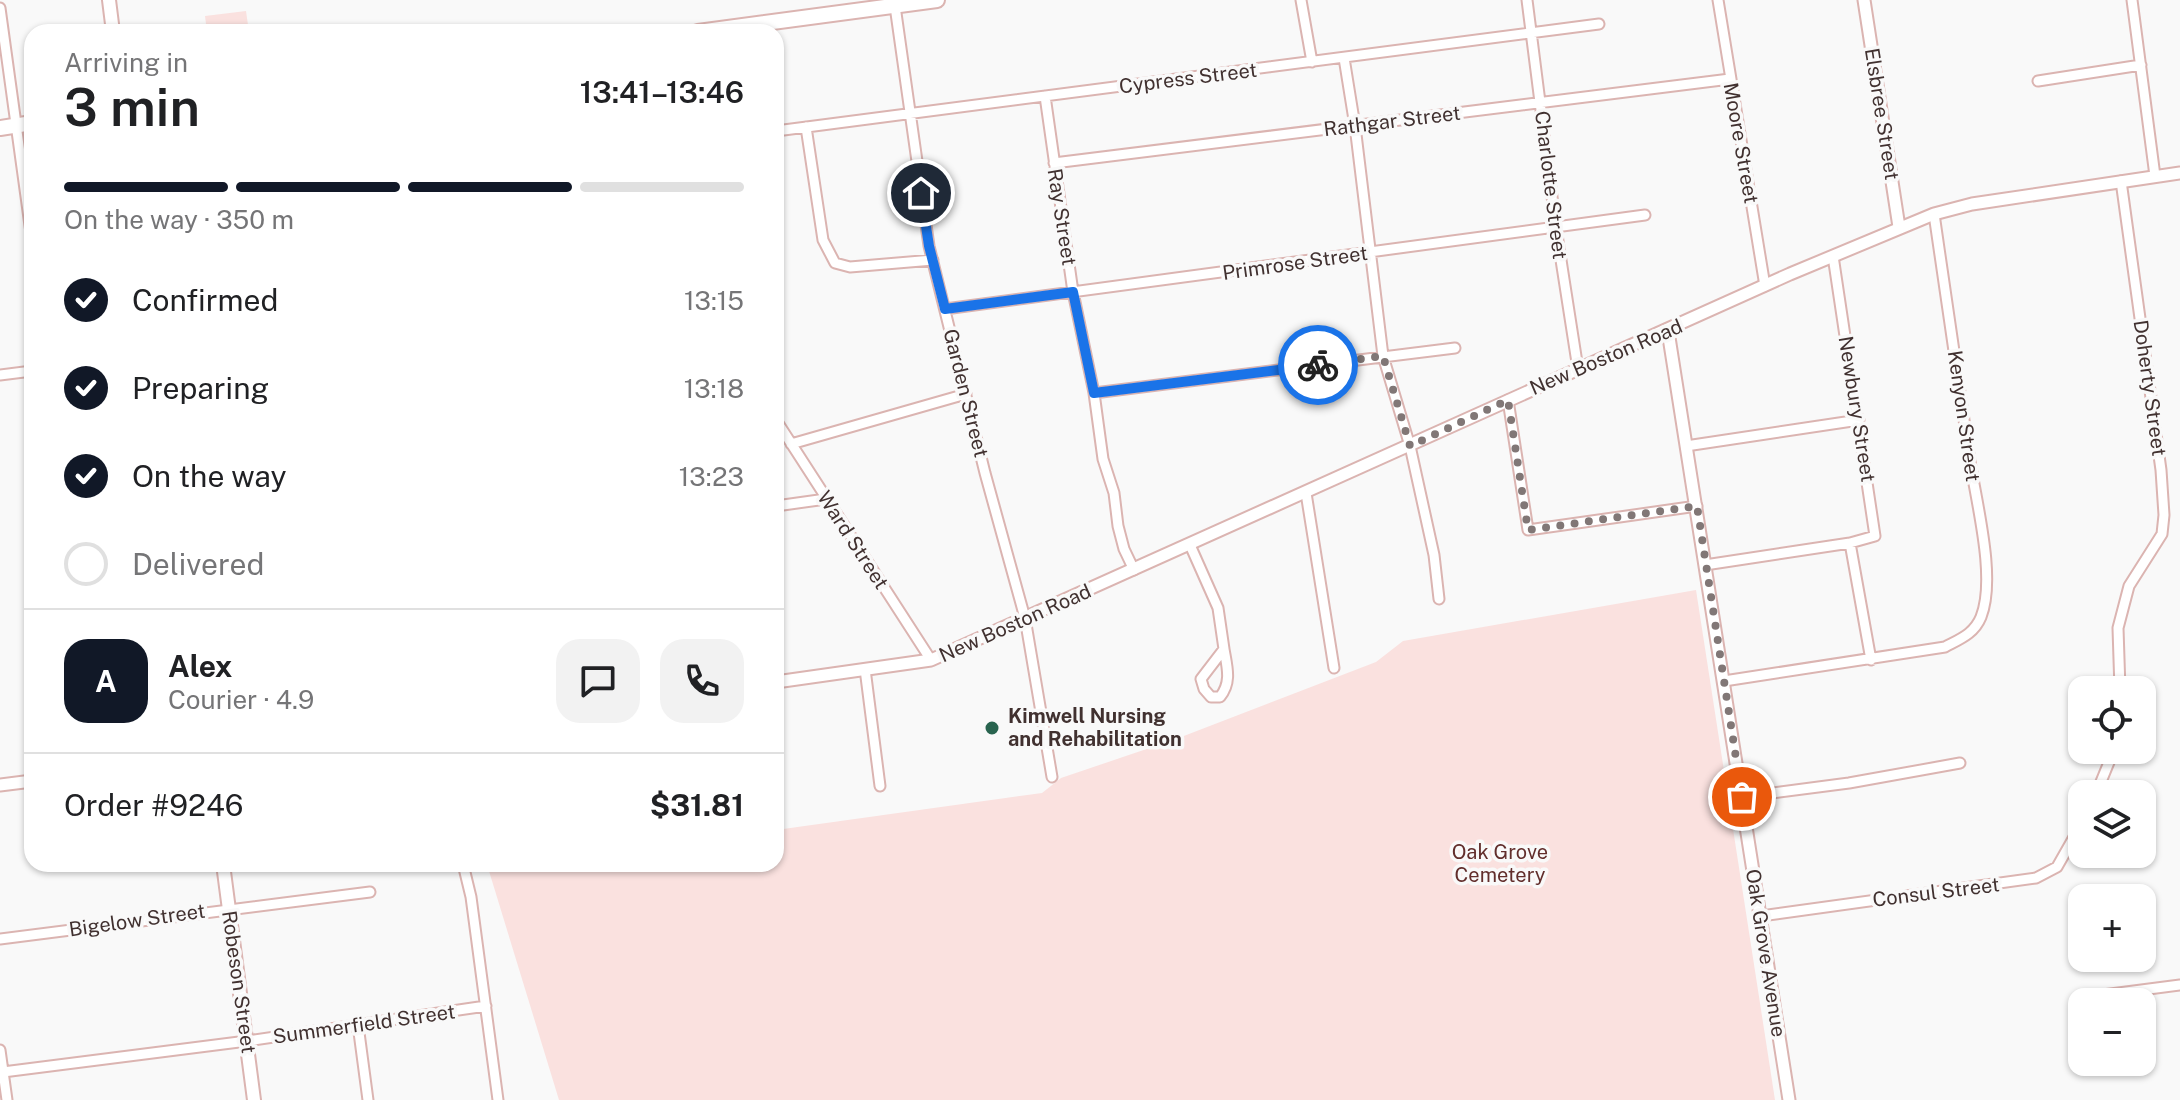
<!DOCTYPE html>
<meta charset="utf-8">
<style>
:root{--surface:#fff;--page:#f2f2f2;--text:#202124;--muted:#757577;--line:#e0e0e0;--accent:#111827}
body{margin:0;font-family:"Public Sans",sans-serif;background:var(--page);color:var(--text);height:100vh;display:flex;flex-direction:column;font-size:30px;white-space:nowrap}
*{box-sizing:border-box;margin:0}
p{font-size:26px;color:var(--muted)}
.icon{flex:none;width:44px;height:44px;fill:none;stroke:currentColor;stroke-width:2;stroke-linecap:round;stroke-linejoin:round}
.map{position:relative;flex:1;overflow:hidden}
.details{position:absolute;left:24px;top:24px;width:760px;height:848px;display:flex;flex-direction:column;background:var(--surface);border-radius:24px;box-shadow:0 2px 6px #0004}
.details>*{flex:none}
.tools{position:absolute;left:2068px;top:676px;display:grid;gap:16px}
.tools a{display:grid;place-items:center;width:88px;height:88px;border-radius:16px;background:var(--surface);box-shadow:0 2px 6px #0004;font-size:40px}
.pin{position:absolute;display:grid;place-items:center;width:68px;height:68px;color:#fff;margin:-34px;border:4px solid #fff;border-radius:50%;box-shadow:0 2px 8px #0007}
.courier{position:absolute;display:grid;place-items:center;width:80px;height:80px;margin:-40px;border:6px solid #1a73e8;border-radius:50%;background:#fff;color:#222;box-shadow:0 2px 10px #0007}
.summary em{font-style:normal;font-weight:600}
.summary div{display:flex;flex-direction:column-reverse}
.summary{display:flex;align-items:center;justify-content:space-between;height:136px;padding:0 40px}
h1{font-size:52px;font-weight:600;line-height:60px}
.bar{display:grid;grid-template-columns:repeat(4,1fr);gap:12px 8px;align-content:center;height:96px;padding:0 40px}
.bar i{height:10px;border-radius:6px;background:var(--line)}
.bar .active{background:var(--accent)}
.bar p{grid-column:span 4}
.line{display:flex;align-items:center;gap:20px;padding:0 40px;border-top:2px solid var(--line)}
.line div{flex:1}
.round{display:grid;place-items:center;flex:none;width:84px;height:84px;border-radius:24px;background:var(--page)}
ol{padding:0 40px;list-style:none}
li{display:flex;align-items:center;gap:24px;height:88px}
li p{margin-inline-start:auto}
li .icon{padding:8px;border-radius:50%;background:var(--accent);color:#fff;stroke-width:4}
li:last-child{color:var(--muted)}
li i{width:44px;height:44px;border:4px solid var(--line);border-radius:50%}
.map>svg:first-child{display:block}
</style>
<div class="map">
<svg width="2180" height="1100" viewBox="0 0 2180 1100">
<rect width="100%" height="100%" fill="#f9f9f9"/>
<path fill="#fae1df" d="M246,11l3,21h-42l-2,-16z
M1696,590l79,510h-1216l-70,-229 46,-7h241v-34l266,-37 19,-15 115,-39 200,-77 27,-21z"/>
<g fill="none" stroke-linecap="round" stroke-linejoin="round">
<defs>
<path id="minor" d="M1301,0l11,62
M1527,0l29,228 22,141
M1718,0l47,286
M2132,0l23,176
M895,6l34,240 56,227 40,145 27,159
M0,8l32,232
M1344,58l11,68 28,230 27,90 24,109 5,44
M2038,81l103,-16
M1045,96l28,196 21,101 9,66 11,34 4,33 6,23 10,21
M806,127l17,113 12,23 15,4 83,-7
M776,131l823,-107
M1054,163l676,-84
M945,309l700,-94
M0,375l32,-4
M1094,393l361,-45
M1508,400l20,130 169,-24
M776,420l155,240
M791,444l175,-50
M1686,446l173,-26
M1306,493l28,175
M776,506l50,-7
M1850,543l21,117
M1190,545l28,63 6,41
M1705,565l145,-22 25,-7 -42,-280
M1224,649c3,18 8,33 -4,48h-9l-7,-8 -3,-10z
M865,669l15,117
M1724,681l221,-34c15,-8 29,-13 36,-30 16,-41 -6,-118 -12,-163 -12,-80 -24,-160 -35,-240
M2120,690l-2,-62 11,-42 33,-52 2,-19 -3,-45 -40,-289
M2096,794l18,-44
M1742,797l107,-14 111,-20
M463,864l8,33 27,203
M1761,916l275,-38 21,-11 25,-44
M0,939l370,-47
M2095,996l85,-11
M358,1025l10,75
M0,1050l7,50
M3,1072l244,-31 239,-35"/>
<path id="tertiary" d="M1864,0l35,227
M1668,331l121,769
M776,682l155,-22 859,-386 144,-60 38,-10 208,-31
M0,785l32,-4"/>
<path id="secondary" d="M109,0l4,32
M223,864l31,236"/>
<path id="primary" d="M698,32l239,-32
M0,128l32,-5"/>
</defs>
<use href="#minor" stroke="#dbb4b1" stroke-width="13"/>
<use href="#tertiary" stroke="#dbb4b1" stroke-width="15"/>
<use href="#secondary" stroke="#dbb4b1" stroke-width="16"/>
<use href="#primary" stroke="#dbb4b1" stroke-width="18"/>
<use href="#minor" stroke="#fff" stroke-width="9"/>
<use href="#tertiary" stroke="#fff" stroke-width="11"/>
<use href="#secondary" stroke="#fff" stroke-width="12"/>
<use href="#primary" stroke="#fff" stroke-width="14"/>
</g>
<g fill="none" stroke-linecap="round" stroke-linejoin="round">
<path stroke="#817776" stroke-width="8" stroke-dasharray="0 14.4" d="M1318,365l65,-9 27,90 98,-46 20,130 169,-24 45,291"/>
<path stroke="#1a73e8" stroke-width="10" d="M921,193l8,53 16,63 128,-17 21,101 224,-28"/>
</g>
<circle fill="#29644f" stroke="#f9f9f9" stroke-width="3" cx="992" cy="728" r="8"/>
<g text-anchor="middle" stroke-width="7" stroke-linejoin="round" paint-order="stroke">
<g font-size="20" fill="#413130" stroke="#f9f9f9">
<text transform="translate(1188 78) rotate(-7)" y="7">Cypress Street</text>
<text transform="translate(1882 114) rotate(81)" y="7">Elsbree Street</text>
<text transform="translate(1392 121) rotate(-7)" y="7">Rathgar Street</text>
<text transform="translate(1741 143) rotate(80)" y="7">Moore Street</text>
<text transform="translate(1551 185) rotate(83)" y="7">Charlotte Street</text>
<text transform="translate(1062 217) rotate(81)" y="7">Ray Street</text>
<text transform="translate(1295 263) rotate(-8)" y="7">Primrose Street</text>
<text transform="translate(1606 357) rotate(-23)" y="7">New Boston Road</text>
<text transform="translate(2150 388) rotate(82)" y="7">Doherty Street</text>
<text transform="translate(966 393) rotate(76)" y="7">Garden Street</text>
<text transform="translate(1857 409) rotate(81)" y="7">Newbury Street</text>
<text transform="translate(1964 416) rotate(82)" y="7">Kenyon Street</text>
<text transform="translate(853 540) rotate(57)" y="7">Ward Street</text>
<text transform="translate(1015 623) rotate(-24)" y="7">New Boston Road</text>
<text transform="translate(1936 892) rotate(-7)" y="7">Consul Street</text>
<text transform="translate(137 920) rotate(-8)" y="7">Bigelow Street</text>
<text transform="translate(1766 953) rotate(81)" y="7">Oak Grove Avenue</text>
<text transform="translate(239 982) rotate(82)" y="7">Robeson Street</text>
<text transform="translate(364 1024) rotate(-8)" y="7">Summerfield Street</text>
</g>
<g font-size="20" font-weight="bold" fill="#413130" stroke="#f9f9f9" text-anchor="start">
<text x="1008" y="723">Kimwell Nursing<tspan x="1008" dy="23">and Rehabilitation</tspan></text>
</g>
<g font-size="20" fill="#622e2c" stroke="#f9f9f9">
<text x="1500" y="859">Oak Grove<tspan x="1500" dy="23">Cemetery</tspan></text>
</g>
</g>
</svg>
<div class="tools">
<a><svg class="icon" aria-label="locate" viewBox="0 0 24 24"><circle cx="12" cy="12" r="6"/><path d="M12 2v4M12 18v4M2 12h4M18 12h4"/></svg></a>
<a><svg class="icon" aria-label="layers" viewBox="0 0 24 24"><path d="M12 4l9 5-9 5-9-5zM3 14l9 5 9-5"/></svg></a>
<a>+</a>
<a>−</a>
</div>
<div class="pin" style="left:1742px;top:797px;background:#ea580c"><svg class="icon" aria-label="bag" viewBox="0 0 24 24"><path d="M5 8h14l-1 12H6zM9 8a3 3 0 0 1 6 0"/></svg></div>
<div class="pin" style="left:921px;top:193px;background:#1f2937"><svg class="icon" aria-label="home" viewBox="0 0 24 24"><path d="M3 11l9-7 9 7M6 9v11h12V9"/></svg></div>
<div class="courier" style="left:1318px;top:365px"><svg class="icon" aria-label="bike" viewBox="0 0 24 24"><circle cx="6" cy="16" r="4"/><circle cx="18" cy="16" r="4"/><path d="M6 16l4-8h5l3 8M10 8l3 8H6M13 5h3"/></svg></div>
<section class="details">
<div class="summary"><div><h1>3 min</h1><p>Arriving in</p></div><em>13:41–13:46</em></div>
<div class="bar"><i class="active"></i><i class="active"></i><i class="active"></i><i></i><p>On the way · 350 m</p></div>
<ol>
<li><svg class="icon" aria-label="check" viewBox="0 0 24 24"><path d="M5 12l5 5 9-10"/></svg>Confirmed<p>13:15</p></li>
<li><svg class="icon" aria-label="check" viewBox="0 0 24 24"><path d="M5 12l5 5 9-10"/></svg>Preparing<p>13:18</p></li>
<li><svg class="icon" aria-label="check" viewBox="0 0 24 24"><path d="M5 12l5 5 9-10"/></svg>On the way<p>13:23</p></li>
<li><i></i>Delivered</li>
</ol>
<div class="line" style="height:144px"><b class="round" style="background:var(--accent);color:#fff">A</b><div><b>Alex</b><p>Courier · 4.9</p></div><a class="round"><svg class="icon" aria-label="chat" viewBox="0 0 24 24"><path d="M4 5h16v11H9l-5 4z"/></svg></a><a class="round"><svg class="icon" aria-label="phone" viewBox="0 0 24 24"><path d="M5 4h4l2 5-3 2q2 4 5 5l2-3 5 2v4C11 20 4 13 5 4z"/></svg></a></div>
<div class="line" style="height:104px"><div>Order #9246</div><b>$31.81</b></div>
</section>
</div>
